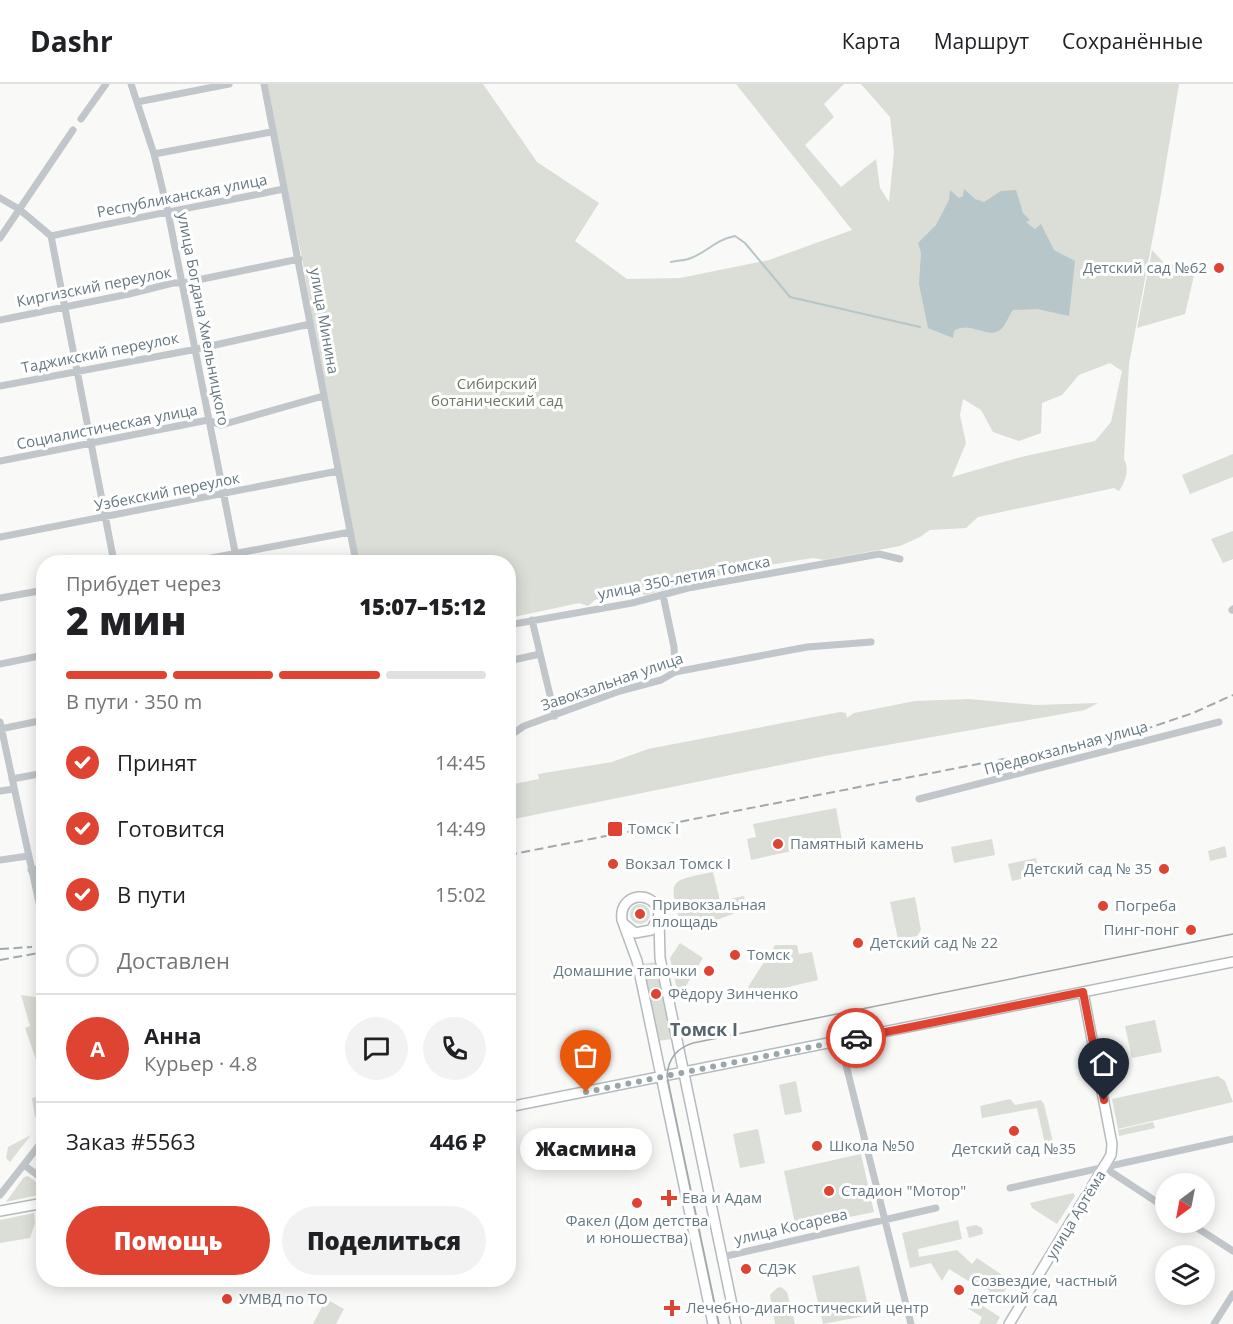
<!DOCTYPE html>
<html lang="ru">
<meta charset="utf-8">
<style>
:root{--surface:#fff;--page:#f2f2f2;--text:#202124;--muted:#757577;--line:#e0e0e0;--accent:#df4331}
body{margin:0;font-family:"Open Sans",sans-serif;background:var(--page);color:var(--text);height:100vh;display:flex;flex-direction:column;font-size:22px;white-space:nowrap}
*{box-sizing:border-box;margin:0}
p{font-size:20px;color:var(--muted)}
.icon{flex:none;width:33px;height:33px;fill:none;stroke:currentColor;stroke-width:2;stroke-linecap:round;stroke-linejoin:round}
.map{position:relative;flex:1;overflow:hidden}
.details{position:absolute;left:36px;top:471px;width:480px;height:732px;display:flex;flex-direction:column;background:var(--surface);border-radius:24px;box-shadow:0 3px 15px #0003}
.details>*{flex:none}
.needle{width:39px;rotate:212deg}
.controls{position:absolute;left:1155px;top:1089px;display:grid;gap:12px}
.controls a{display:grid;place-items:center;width:60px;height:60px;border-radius:50%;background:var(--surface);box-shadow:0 3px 15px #0003;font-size:30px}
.pin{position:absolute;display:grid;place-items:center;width:51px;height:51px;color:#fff;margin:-62px -26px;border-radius:50% 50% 50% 0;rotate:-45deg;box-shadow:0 0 6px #0007}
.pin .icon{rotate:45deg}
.courier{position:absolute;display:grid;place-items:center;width:60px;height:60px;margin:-30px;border:4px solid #df4331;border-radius:50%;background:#fff;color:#222;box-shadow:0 2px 8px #0007}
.bubble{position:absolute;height:42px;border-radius:21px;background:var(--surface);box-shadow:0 3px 15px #0003;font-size:20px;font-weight:800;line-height:42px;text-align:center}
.headline em{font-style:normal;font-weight:800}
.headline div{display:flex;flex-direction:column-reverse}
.headline{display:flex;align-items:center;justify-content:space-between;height:102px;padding:0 30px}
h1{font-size:39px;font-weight:800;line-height:45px}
.bar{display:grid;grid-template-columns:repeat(4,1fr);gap:9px 6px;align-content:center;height:72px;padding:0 30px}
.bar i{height:8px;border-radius:4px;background:var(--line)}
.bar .selected{background:var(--accent)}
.bar p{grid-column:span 4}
.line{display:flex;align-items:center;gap:15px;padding:0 30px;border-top:2px solid var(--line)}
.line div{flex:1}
.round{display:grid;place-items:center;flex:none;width:63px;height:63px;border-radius:32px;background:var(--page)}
ol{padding:0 30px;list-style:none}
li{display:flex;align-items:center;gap:18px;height:66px}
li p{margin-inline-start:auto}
li .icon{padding:6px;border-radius:50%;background:var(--accent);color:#fff;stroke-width:4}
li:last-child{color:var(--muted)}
li i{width:33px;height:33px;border:3px solid var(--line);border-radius:50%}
.button{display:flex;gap:12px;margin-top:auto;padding:12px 30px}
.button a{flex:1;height:69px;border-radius:36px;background:var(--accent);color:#fff;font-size:24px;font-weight:800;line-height:69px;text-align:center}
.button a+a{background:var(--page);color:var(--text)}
header{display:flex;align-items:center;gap:36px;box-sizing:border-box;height:84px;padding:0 30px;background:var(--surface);border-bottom:2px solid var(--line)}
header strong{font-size:28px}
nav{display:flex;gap:33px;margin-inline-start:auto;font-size:21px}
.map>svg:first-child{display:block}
</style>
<header>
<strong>Dashr</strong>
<nav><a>Карта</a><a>Маршрут</a><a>Сохранённые</a></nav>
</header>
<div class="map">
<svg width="1233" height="1240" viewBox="0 0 1233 1240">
<rect width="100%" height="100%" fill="#f9f9f7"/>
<path fill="#daded6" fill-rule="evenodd" d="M266,0h217l54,78 62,41 -24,38 52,38 53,-1 89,-18 83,-30 -116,-146h108l-20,20 10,13 -29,28 36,42 35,-28 4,29 9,14 5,-50 -4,-35 -29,-33h318l-18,110 -32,170 -5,95c6,11 1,23 -5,32l-5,-3 -136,29 -12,11 -36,2 -10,7 -20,9 -76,14 -11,-2 -44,7 -19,6 -46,7 -58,17 -13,-3 -38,8 -7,6 -9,-3 -70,15 -1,-56h-149l-34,-167 -23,-137 -28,-126zM1110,279l12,8 -11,51 -16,19 -74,16 -69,20 14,-34 -6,-28 3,-16 18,11 12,22 26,9 22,-8 1,-30 20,-8 17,-20z
M1152,166l13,14 31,3 -11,47 -48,14z
M1233,370v23l-43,17 -8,-19z
M1233,447v28l-10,4 -12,-24z
M969,615l67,6 62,-2 -13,7 -260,46 -316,64v-35l30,-6 -1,-5 74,-12 36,-13 192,-37 6,1 1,5 7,-5 61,-12z
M836,724l6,32 -91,20 -4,-21 9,-2 -3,-13z
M992,755l3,16 -41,8 -3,-16z
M1225,762l2,11 -17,4 -2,-10z
M1036,774l3,17 -27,6 -4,-17z
M713,788l7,29 24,-5 1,5 -7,11 -43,16 -15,-5c-11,-44 -12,-42 33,-51z
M915,813l6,33 -4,6 -19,3 -8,-37z
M630 830a10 10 0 1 1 20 0a10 10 0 1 1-20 0Z
M680,859l23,15 -19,31 -7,1 -7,-32z
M775,861h22l2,9 13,-2 6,28 -64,15 -6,-8z
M655,878l16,77 -13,2 -16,-77z
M21,911l14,2 8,8v61l-4,2 -14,-40 5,-2z
M1155,936l7,32 -30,6 -7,-32z
M1218,992l7,5 8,21 -115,27 -6,-30z
M796,997l6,31 -17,3 -6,-30z
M43,1011v22h-8l-3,-19z
M1010,1015l5,6 26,-5 3,4 9,38 -8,2 -8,-36 -55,10 -2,-12z
M1153,1038l2,6 -36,8 -1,-6z
M758,1045l7,34 -25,5 -7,-34z
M31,1051l-21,27 -4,-4 2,-11z
M861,1070l13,58 -78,16 -12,-57z
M28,1092l15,11v7l-37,8 18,-25z
M1073,1109l2,3 -18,28 -25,-16 -2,-5z
M34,1129l1,10 -5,15 -30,5v-23z
M958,1136l4,19 -44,10 1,8 38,-7 15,14 5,-6 34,23 -13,20 -8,-4 -1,-7 -11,-3 -29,-18 -7,12 -11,-18 -21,5 -8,-35z
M976,1141l6,3 1,6 -14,4 -3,-11z
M859,1182l11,49 -47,9 -11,-48z
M781,1203l6,5 8,32h-20l-5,-29 7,-7z
M326,1215l18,10 -8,15h-23z
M981,1221l19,12 -4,7h-17l3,-7 -15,-9 11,1z"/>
<path fill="#b7c6c8" d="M964,105l11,10 9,3 17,-11 15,-1 7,23 7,7 -4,2 9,7 6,-5 13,26 21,11 -6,55 -32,-7 -24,1c-4,5 -6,12 -10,17 -13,16 -32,-8 -49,4l-1,7 -25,-10 -9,-44 2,-31 -3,-10 18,-18 13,-25 1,-10 9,8 4,-2z"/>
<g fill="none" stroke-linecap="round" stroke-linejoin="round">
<path stroke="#b7c6c8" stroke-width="2" d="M671,178c7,-2 14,-1 20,-4 18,-7 24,-18 44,-22l10,7 45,54 130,30"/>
<defs>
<path id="major" d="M659,836l1,38 76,366
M624,840l11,9 16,-3 8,-14c-2,-28 -41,-24 -37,4l15,41 76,363
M508,1023l725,-145
M0,1127l44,-8
M1009,1240l102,-169 1,-11 -29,-152"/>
</defs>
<use href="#major" stroke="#b4babd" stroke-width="12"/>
<path stroke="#c0c6c9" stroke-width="7" d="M131,0l23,70 14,58 69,350
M264,0l92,478
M137,18l92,-18
M81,35l25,-35
M154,70l117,-22
M0,114l19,11 32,27 63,326
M51,152c77,-17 155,-31 233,-47
M0,154l73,-108
M0,236l129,-26 44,-11h10l116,-24
M0,302l197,-37 113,-25
M0,377l208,-41 13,5 102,-29
M0,453l338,-66
M190,478l160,-30
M663,511l11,52 1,25
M0,514l44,-8
M1232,526l1,-1
M532,536l23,96
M508,541l124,-22 56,-15 191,-34 21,5
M508,577l32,-7
M0,580l44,-9
M0,638l44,204
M0,645l44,-9
M508,653l16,-11 96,-35 41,-11 14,-8 132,-25 64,-5
M12,695l32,-6
M0,707l14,-2
M919,715l300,-77
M0,776l28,-4
M31,786l13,-2
M845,977l66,263
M24,1081l20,15
M1105,1084l61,40
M1010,1104l223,-49
M0,1111l44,-56
M1188,1138l45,29
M722,1173l214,-49
M1214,1240l19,-30"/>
<use href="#major" stroke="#fff" stroke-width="9"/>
<path stroke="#a0a9ad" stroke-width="1.5" d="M719,1240l-52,-248c1,-17 10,-28 26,-33l540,-109"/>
<path stroke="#a0a9ad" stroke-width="2" stroke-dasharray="9 4.5" stroke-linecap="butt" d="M508,771l620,-120 65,-22 40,-18
M0,865l32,-2
M0,876l44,-8"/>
</g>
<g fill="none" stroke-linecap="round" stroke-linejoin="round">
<path stroke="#99a6aa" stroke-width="6" stroke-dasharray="0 10.8" d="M586,1008l270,-54"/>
<path stroke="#df4331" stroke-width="8" d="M856,954l227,-46 21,108"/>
</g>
<g fill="#df4331" stroke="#fff" stroke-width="2">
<circle cx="1219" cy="184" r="6"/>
<rect x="607" y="737" width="16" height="16" rx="3"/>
<circle cx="778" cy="760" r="6"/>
<circle cx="613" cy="780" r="6"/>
<circle cx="1164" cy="785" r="6"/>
<circle cx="1103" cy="822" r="6"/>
<circle cx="640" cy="830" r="6"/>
<circle cx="1191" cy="846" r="6"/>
<circle cx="858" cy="859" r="6"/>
<circle cx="735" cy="871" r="6"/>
<circle cx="709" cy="887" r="6"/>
<circle cx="656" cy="910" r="6"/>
<circle cx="1014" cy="1047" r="6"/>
<circle cx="817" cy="1062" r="6"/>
<circle cx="829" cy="1107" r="6"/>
<path d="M666 1105h6v6h6v6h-6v6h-6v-6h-6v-6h6z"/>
<circle cx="637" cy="1119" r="6"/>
<circle cx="746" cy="1185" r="6"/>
<circle cx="959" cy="1206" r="6"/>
<circle cx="227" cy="1215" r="6"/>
<path d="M669 1215h6v6h6v6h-6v6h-6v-6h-6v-6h6z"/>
</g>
<g text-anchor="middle" stroke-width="6" stroke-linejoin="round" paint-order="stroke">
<g font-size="15" fill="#657981" stroke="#fff">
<text transform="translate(182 112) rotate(-11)" y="5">Республиканская улица</text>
<text transform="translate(94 203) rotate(-11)" y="5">Киргизский переулок</text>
<text transform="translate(203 235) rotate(79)" y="5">улица Богдана Хмельницкого</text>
<text transform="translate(324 237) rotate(80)" y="5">улица Минина</text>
<text transform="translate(100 269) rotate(-11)" y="5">Таджикский переулок</text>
<text transform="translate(107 343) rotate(-11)" y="5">Социалистическая улица</text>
<text transform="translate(167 408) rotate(-11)" y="5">Узбекский переулок</text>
<text transform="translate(684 494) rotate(-11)" y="5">улица 350-летия Томска</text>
<text transform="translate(612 598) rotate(-19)" y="5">Завокзальная улица</text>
<text transform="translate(1066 664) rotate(-15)" y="5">Предвокзальная улица</text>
<text transform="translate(1076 1131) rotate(-59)" y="5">улица Артёма</text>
<text transform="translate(791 1143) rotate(-13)" y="5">улица Косарева</text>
</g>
<g font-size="15" fill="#657981" stroke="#fff" text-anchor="start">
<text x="1207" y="189" text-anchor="end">Детский сад №62</text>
<text x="628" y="750">Томск I</text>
<text x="790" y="765">Памятный камень</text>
<text x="625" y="785">Вокзал Томск I</text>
<text x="1152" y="790" text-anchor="end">Детский сад № 35</text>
<text x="652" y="826">Привокзальная<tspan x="652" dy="17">площадь</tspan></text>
<text x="1115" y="827">Погреба</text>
<text x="1179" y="851" text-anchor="end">Пинг-понг</text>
<text x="870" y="864">Детский сад № 22</text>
<text x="747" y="876">Томск</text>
<text x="697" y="892" text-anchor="end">Домашние тапочки</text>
<text x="668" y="915">Фёдору Зинченко</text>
<text x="829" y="1067">Школа №50</text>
<text x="1014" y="1070" text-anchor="middle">Детский сад №35</text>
<text x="841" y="1112">Стадион "Мотор"</text>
<text x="682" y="1119">Ева и Адам</text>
<text x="637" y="1142" text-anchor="middle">Факел (Дом детства<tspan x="637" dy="17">и юношества)</tspan></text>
<text x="758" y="1190">СДЭК</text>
<text x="971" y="1202">Созвездие, частный<tspan x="971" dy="17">детский сад</tspan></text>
<text x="239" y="1220">УМВД по ТО</text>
<text x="686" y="1229">Лечебно-диагностический центр</text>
</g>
<g font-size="15" fill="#6a7a64" stroke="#fff">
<text x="497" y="305">Сибирский<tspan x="497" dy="17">ботанический сад</tspan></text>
</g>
<g font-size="18" font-weight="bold" fill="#57666d" stroke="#fff">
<text x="704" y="952">Томск I</text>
</g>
</g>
</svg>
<div class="controls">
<a><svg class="needle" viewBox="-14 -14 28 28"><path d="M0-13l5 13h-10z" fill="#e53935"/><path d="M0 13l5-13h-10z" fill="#757577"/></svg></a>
<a><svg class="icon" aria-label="layers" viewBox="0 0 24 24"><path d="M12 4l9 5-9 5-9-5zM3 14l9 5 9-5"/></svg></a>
</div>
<div class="pin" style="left:586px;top:1008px;background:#ea580c"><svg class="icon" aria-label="bag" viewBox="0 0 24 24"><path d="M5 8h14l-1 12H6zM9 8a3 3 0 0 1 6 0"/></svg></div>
<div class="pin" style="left:1104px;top:1016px;background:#1f2937"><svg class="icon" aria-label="home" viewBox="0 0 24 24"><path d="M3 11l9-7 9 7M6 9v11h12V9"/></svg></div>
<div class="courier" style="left:856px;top:954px"><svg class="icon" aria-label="car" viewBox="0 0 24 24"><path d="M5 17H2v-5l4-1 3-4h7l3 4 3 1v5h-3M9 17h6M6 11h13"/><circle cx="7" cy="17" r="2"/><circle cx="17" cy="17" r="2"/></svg></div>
<div class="bubble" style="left:520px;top:1044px;width:132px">Жасмина</div>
<section class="details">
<div class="headline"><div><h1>2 мин</h1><p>Прибудет через</p></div><em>15:07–15:12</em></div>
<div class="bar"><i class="selected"></i><i class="selected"></i><i class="selected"></i><i></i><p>В пути · 350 m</p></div>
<ol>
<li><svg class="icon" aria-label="check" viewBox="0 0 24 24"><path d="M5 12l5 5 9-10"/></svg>Принят<p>14:45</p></li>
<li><svg class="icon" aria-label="check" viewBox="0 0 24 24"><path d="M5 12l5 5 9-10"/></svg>Готовится<p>14:49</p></li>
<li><svg class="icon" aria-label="check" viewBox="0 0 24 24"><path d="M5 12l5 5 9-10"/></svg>В пути<p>15:02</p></li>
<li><i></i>Доставлен</li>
</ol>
<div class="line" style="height:108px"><b class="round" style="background:var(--accent);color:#fff">А</b><div><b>Анна</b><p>Курьер · 4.8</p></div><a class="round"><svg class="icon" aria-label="chat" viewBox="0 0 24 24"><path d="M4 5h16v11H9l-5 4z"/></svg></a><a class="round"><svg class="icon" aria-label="phone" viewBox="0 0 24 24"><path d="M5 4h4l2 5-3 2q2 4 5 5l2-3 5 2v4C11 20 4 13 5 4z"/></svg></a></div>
<div class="line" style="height:78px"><div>Заказ #5563</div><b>446 ₽</b></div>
<div class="button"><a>Помощь</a><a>Поделиться</a></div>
</section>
</div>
